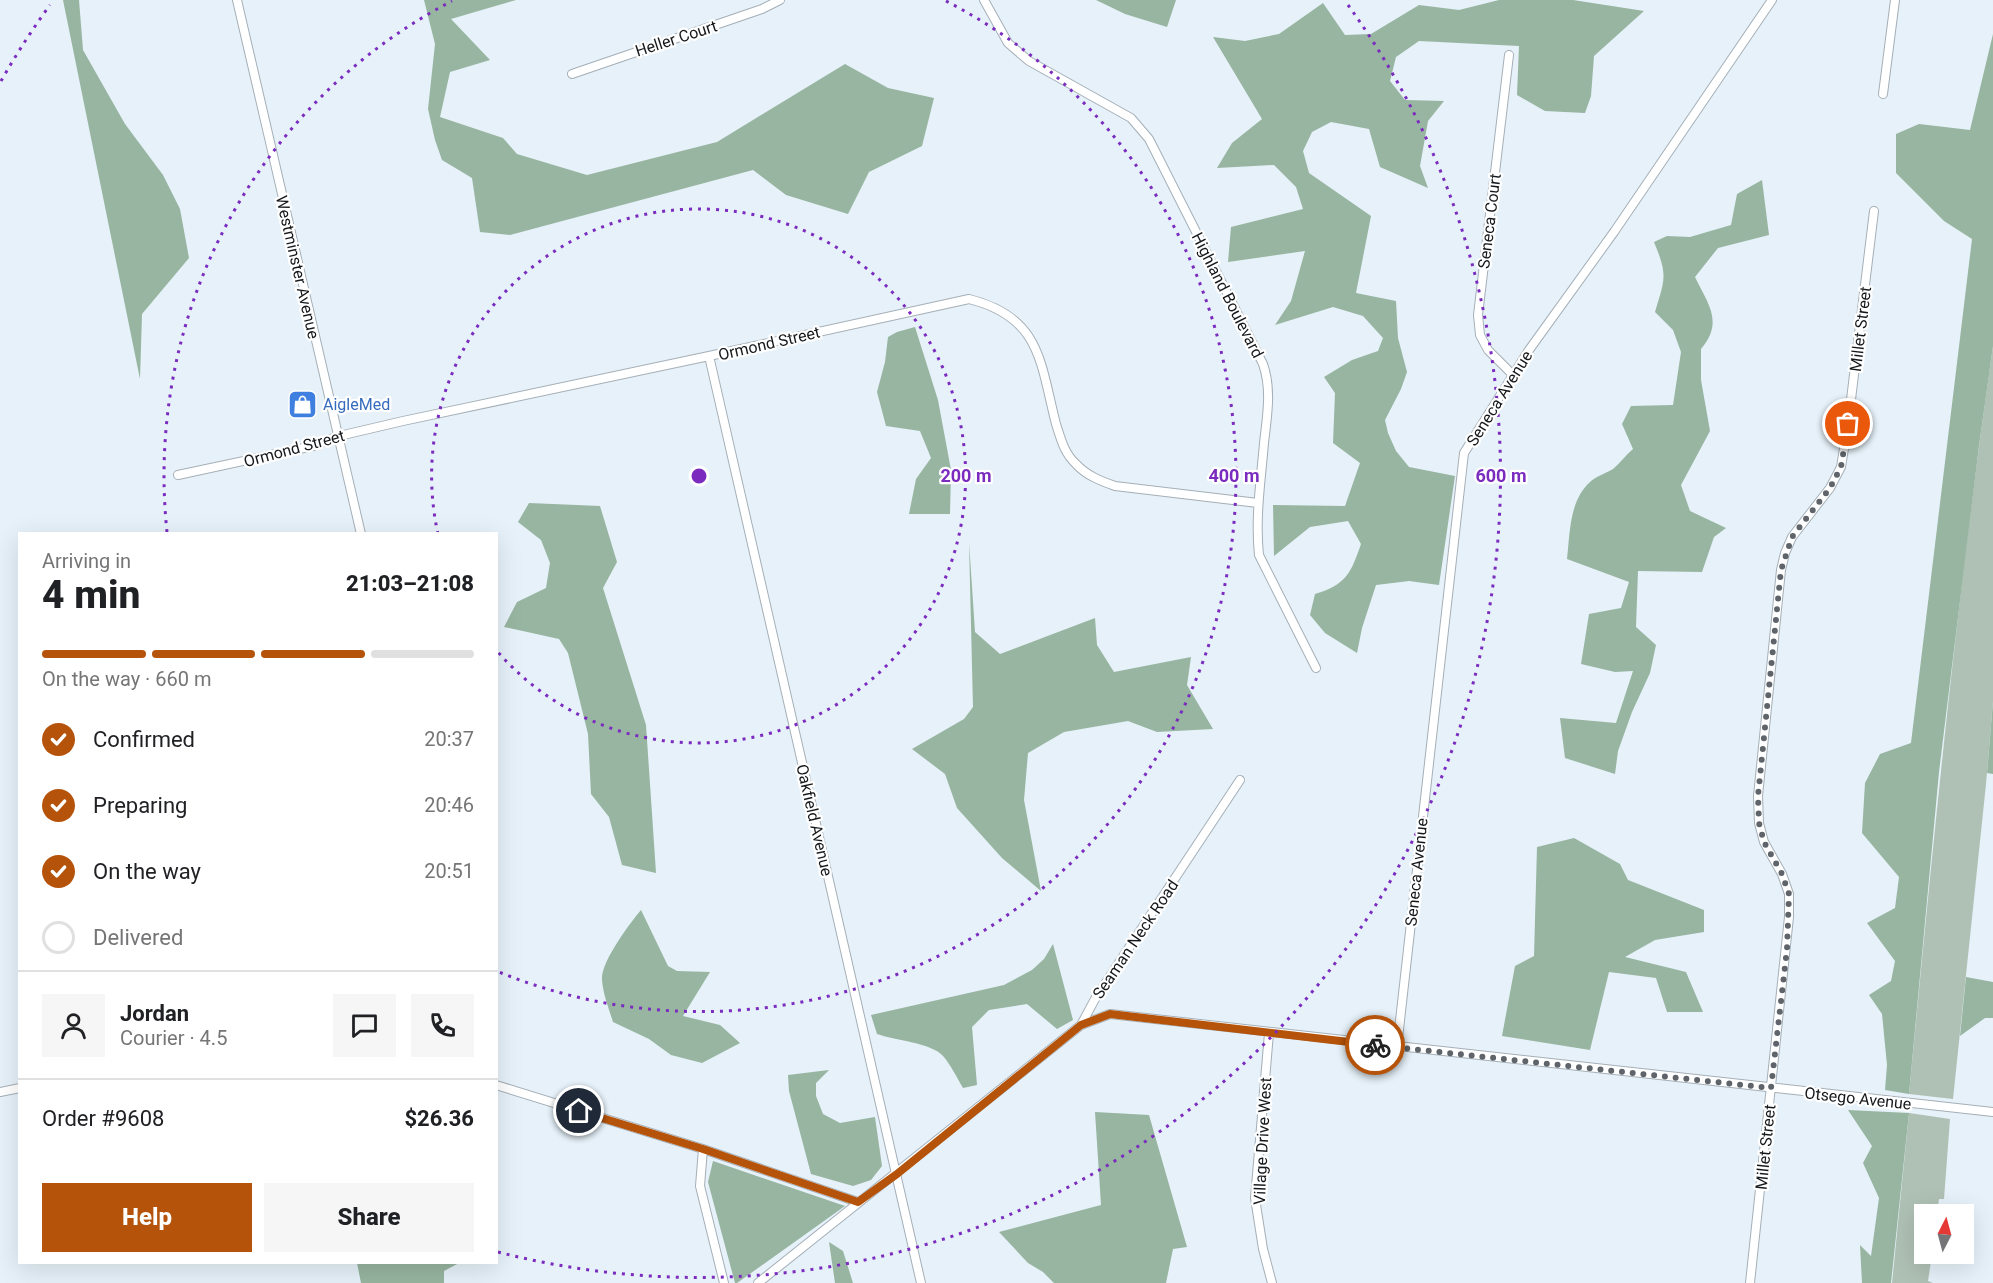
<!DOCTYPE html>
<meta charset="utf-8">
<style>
:root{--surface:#fff;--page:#f6f6f6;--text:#202124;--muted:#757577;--line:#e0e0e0;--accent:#b45309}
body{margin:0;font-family:Roboto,sans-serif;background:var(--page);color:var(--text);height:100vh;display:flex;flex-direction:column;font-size:22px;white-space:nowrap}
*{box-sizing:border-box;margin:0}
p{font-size:20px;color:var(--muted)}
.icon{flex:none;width:33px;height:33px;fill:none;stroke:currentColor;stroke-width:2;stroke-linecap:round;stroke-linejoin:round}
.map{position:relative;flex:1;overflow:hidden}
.sheet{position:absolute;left:18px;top:532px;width:480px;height:732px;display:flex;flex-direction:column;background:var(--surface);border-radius:0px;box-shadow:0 6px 24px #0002}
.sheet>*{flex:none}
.needle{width:39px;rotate:6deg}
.controls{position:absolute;left:1914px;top:1204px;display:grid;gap:12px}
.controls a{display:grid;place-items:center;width:60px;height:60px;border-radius:0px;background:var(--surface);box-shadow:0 6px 24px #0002;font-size:30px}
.pin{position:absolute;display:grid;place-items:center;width:51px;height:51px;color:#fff;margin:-26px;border:3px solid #fff;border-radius:50%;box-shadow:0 2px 6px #0007}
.courier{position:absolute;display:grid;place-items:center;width:60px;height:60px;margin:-30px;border:4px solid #b45309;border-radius:50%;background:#fff;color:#222;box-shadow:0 2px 8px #0007}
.summary em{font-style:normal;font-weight:800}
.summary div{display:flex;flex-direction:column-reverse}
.summary{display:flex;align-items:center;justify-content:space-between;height:102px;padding:0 24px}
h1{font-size:39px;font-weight:800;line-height:45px}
.bar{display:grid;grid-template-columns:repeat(4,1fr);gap:9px 6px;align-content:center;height:72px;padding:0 24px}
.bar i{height:8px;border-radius:4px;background:var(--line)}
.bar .current{background:var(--accent)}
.bar p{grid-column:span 4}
.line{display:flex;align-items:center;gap:15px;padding:0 24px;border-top:2px solid var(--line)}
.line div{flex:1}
.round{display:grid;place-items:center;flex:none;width:63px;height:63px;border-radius:0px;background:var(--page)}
ol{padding:0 24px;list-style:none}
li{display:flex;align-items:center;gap:18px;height:66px}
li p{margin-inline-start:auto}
li .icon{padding:6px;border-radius:50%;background:var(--accent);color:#fff;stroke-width:4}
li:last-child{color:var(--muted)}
li i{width:33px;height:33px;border:3px solid var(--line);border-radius:50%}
.button{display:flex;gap:12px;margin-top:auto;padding:12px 24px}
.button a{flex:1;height:69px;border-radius:0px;background:var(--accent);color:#fff;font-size:24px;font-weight:800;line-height:69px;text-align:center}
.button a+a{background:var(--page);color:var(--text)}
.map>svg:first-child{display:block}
</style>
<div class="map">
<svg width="1993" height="1283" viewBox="0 0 1993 1283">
<rect width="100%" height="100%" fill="#e6f1f9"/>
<path fill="#afc1b4" d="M1993,346v355l-7,83 -33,315 -44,-5c24,-250 48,-500 84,-748z
M1909,1113l41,6 -6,80h-5l-2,16h-13v39h8l-4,27 5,2h-41z"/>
<path fill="#97b5a0" d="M63,0h16l4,50 42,74 38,51 17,34 9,49 -47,56 -2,65z
M424,0h92l-65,19 39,41 -40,12 -10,45 63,21 14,16 70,21 130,-33 128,-78 43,24 46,10 -12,48 -53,26 -21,42 -62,-19 -33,-25 -243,65 -30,-3 -8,-54 -30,-18 -7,-20 -7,-31 7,-65z
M1096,0h80l-9,27 -42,-13z
M1499,0h74l71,11 -50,45 -3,40 -6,17 -40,-2 -28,-16 2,-49 -100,-5 -23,16 -6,24 15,19 39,1 -16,20 -8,45 8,22 -48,-21 -11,-38 -38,-7 -19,10 -9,19 6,22 62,43 -15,77 40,8 2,37 9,34 -6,17 -16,31 3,13 8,18 13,16 46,9 -16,109 -30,-4 -33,4 -14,43 -5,25 -32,-20 -15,-18 5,-21c31,-9 36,-21 46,-50l-13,-23 -38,6 -36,29 -1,-51 72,1 15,-43 -27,-20 2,-50 -11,-16 28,-17 26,-9 5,-13 -20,-22 -30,-9 -58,18 16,-24 14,-50 -77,11 3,-35 72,-18 -7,-22 -22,-22 -57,3 15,-25 30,-24 -49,-82 32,4 34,-7 44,-31 22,32 26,-1 48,-29 40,5z
M1993,34v312l-14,100 -40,326 -30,322 -24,-4 2,-25 -5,-51 -13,-19 22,-14 4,-20 -28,-38 28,-15 4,-31 -37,-44 3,-50 15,-29 31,-11 61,-504 -28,-18 -48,-48v-39l23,-10 51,6z
M1762,180l7,55 -51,13 -23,29c13,27 29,45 6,72v31l9,51 -29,54 9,26 36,17 -12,9 -12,35 -64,-1 -2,56 20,18 -6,28 -18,39 -14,39 -3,23 -50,-16 -5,-40 56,5 17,-52 -18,1 -34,-8 8,-50 32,-6 8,-26 -62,-23c3,-25 2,-57 22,-76 7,-7 16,-9 24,-14 7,-6 13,-14 20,-20l-11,-25 9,-18 42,-1 8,-53 -8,-22 -18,-18c10,-34 13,-36 -1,-70l13,-6 23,1 41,-12 6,-31z
M915,327l23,73 13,70 -1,44h-41l7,-35 15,-21 -11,-27 -34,-5 -9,-34 8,-30 3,-25 9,-5z
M529,503l71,3 17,56 -14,26 43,137 10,148 -34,-8 -13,-48 -18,-23 -3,-60 -20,-81 -9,-14 -55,-12 13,-25 29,-14 4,-25 -9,-23 -23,-18z
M969,542l6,90 25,22 95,-36 2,27 17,27 77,-15 -4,28 26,44 -56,3 -29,-11 -64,11 -36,21 -4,47 17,91 -39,-33 -45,-50 -12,-34 -33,-25 52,-30 9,-12z
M1993,701v73l-6,-1z
M1574,838l46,26 8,16 76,30v22l-49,8 -30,17 61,15 17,40h-36l-11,-34 -47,-6 -19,78 -88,-14 13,-70 19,-10 3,-109z
M641,910l27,56 9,5 33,1 -27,44 37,9 20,18 -38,20 -31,-8 -22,-16 -36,-17c-4,-13 -10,-28 -11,-42 -2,-17 28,-57 39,-70z
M1053,944l20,76 -16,9 -30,-25 -38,6 -17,17 5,58 -14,3c-6,-10 -12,-23 -20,-32 -11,-13 -49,-16 -66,-22l-6,-19 133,-30 28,-15 12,-11z
M1966,977l27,5v36h-8l-25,18z
M829,1070l-13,13v13l7,18 17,9 35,-6 7,49 -11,14 -18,6 -42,-12 -22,-83 -1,-16z
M1848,1110l61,3 -18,170h-29l-2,-38 11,11 8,-58 -16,-35 9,-17z
M1095,1112l54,3 38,132 -14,2 -7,34h-112l-11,-11 -15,-9 -29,-31 102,-27z
M713,1161l132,45 -108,77h-2l-27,-101z
M829,1242l14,9 10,32h-18z
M357,1263h102l-15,8v12h-83z"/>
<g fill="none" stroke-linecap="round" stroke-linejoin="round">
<defs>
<path id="street" d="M237,0l124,534
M984,0l24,43 21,18 102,57 18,21 114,225c9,26 4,52 1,79 -3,37 -9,74 -5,112l57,113
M1509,55l-31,260 2,20 8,15 25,25
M572,74l190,-65 18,-9
M1883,94l12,-94
M709,356l212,927
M178,475l135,-29 26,-10 64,-15 306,-65 260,-57c72,18 71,63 87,125 5,15 8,29 20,40 11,12 25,17 39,22l143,17
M1081,1025l29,-11 883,98
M1269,1033l-14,165 8,51 9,34
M1397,1047l67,-594 65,-103 85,-118 158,-232
M496,1085l207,64 155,53
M0,1092l20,-4
M703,1149l-3,37 24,97
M758,1283l323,-258 14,-26 145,-219
M1750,1283l39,-366v-23l-7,-20 -18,-32 -5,-19 -1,-27 23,-226 4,-17 7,-16 38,-49 11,-21 7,-43 26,-213"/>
</defs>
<use href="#street" stroke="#a5afb7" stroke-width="10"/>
<use href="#street" stroke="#fff" stroke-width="8"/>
</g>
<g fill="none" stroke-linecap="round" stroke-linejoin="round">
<path stroke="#5e6469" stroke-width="6" stroke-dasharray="0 10.8" d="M1375,1045l396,43 16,-139 2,-55 -7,-20 -18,-32 -5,-19 -1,-27 23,-226 11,-33 38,-49 11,-21 7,-43"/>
<path stroke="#b45309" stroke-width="8" d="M579,1111l124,38 155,53 39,-28 184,-149 29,-11 265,31"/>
</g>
<g fill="none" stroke="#7b2cbf" stroke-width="3" stroke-dasharray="3 6">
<path d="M438 534A267 267 0 1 1 497 651"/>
<path d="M167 532A535 535 0 0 1 452 1M946 1A535 535 0 0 1 499 972"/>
<path d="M1 81A802 802 0 0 1 50 5M1348 5A802 802 0 0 1 498 1252"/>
</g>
<defs>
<symbol id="shop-square" viewBox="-11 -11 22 22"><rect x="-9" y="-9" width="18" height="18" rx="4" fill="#3f7fe0" stroke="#fff"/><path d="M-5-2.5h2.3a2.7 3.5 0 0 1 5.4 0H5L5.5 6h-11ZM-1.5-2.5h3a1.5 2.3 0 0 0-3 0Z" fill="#fff"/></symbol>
</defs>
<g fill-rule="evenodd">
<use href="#shop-square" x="286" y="388" width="33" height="33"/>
</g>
<g text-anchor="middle" stroke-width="4.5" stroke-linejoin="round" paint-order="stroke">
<g font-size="16" fill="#15181b" stroke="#fff">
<text transform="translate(676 38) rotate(-18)" y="6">Heller Court</text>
<text transform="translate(1489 221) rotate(-83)" y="6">Seneca Court</text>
<text transform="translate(298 267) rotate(77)" y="6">Westminster Avenue</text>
<text transform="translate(1228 295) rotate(63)" y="6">Highland Boulevard</text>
<text transform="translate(1860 329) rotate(-83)" y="6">Millet Street</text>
<text transform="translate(769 343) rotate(-13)" y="6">Ormond Street</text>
<text transform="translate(1499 398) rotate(-58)" y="6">Seneca Avenue</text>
<text transform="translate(294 448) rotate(-15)" y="6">Ormond Street</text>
<text transform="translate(815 820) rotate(77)" y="6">Oakfield Avenue</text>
<text transform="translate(1416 872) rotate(-84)" y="6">Seneca Avenue</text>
<text transform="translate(1135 939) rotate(-56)" y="6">Seaman Neck Road</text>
<text transform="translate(1858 1098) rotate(6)" y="6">Otsego Avenue</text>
<text transform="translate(1262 1141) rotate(-87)" y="6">Village Drive West</text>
<text transform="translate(1765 1147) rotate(-84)" y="6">Millet Street</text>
</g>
<g font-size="16" fill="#366cbe" stroke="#fff" text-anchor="start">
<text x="323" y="410">AigleMed</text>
</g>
</g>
<circle cx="699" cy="476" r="9" fill="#7b2cbf" stroke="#fff" stroke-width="3"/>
<g font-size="18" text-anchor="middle" font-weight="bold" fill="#7b2cbf" stroke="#fff" stroke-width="4.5" stroke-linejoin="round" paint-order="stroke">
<text x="966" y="482">200 m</text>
<text x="1234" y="482">400 m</text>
<text x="1501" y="482">600 m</text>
</g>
</svg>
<div class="controls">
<a><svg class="needle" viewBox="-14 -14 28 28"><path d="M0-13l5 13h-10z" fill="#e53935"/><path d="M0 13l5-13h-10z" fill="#757577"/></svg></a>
</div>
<div class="pin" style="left:1848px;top:424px;background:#ea580c"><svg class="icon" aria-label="bag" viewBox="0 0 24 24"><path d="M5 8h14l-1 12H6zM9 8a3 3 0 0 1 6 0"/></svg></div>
<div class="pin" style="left:579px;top:1111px;background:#1f2937"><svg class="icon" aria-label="home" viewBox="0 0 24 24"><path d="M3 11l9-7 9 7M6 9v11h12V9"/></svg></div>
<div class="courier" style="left:1375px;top:1045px"><svg class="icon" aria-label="bike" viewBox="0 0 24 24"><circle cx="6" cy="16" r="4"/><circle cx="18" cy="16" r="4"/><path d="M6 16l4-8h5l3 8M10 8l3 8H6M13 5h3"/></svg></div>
<section class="sheet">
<div class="summary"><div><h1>4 min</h1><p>Arriving in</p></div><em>21:03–21:08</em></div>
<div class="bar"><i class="current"></i><i class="current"></i><i class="current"></i><i></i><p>On the way · 660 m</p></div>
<ol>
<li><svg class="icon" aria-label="check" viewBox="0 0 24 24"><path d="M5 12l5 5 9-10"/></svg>Confirmed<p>20:37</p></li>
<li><svg class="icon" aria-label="check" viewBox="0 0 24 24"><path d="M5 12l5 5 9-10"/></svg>Preparing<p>20:46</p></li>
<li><svg class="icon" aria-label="check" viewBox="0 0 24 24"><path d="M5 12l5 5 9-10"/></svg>On the way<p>20:51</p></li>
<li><i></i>Delivered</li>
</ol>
<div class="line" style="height:108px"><a class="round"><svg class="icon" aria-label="person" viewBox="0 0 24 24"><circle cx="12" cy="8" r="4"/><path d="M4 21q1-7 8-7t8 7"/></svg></a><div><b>Jordan</b><p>Courier · 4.5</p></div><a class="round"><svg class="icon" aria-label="chat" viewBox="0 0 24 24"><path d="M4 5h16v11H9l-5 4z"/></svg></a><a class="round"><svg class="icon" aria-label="phone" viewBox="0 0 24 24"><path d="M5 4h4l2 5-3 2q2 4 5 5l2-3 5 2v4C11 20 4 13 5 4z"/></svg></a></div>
<div class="line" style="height:78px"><div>Order #9608</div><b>$26.36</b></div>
<div class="button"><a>Help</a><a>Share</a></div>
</section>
</div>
